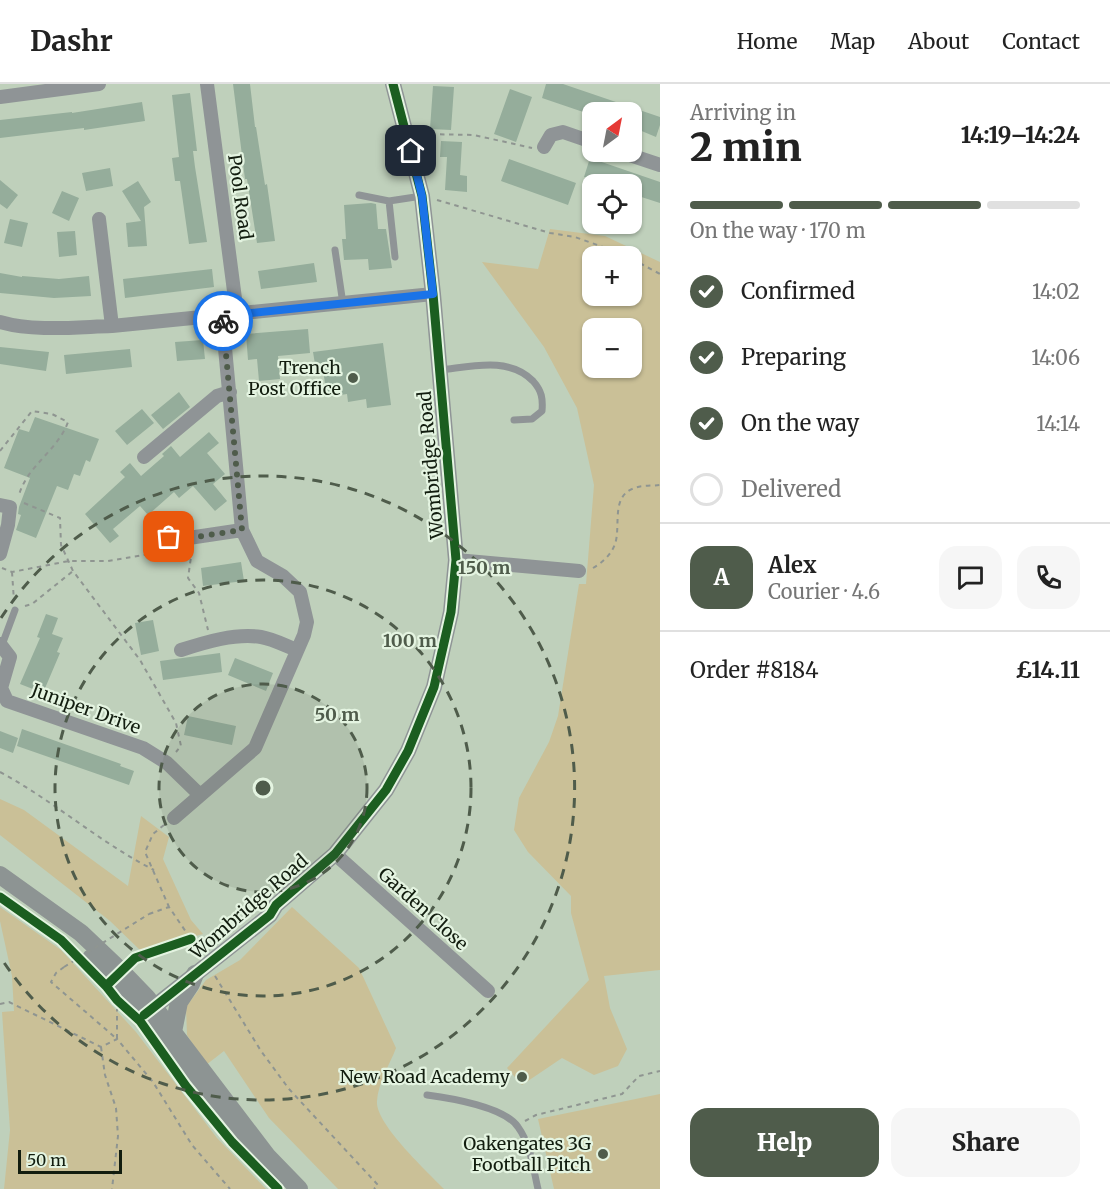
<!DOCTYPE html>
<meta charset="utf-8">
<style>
:root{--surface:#fff;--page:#f6f6f6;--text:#222;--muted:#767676;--line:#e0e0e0;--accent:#4f5c4b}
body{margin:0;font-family:Merriweather,serif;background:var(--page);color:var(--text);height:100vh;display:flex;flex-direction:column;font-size:22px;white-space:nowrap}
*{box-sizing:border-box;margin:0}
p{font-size:20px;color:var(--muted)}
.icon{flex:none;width:33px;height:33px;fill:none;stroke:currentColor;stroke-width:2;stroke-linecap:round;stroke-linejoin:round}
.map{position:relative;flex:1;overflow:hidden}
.drawer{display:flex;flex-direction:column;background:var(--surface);width:450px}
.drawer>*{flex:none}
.needle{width:39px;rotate:32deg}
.tools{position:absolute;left:582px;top:18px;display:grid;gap:12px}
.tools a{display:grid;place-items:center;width:60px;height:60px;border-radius:12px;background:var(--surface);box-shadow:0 2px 4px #0004;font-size:30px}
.scale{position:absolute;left:18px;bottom:15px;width:104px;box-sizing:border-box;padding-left:6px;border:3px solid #121d0f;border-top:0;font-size:16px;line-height:21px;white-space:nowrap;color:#121d0f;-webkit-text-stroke:4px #e4f4e1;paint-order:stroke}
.pin{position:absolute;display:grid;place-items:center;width:51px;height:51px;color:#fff;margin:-26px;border-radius:12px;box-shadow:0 3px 9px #0006}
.courier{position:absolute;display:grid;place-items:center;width:60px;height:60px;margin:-30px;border:4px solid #1a73e8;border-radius:50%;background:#fff;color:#222;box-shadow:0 2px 8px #0007}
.headline em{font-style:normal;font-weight:800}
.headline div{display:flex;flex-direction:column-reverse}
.headline{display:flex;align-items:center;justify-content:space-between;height:102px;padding:0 30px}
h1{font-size:39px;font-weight:800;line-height:45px}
.bar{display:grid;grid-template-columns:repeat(4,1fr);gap:9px 6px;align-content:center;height:72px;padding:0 30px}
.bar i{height:8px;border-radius:4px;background:var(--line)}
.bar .current{background:var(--accent)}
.bar p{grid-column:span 4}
.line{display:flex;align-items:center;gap:15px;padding:0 30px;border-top:2px solid var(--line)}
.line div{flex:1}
.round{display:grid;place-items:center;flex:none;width:63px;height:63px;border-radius:18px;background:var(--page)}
ol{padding:0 30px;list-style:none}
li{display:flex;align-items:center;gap:18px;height:66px}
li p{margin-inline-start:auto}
li .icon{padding:6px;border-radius:50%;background:var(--accent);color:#fff;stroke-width:4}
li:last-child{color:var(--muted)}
li i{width:33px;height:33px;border:3px solid var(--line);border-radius:50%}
.primary-button{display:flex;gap:12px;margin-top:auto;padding:12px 30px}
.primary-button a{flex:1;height:69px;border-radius:18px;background:var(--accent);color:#fff;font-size:24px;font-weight:800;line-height:69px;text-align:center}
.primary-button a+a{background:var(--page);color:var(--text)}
header{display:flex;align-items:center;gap:36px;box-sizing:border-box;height:84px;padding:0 30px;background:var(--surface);border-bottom:2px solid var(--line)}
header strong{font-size:28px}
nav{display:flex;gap:33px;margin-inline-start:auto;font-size:21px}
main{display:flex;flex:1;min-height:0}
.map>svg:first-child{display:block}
</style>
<header>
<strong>Dashr</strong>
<nav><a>Home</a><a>Map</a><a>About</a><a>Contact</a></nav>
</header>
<main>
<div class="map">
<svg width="660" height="1105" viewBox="0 0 660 1105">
<rect width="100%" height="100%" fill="#bfd0bb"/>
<path fill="#cac097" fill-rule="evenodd" d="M550,145l55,7 55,26v708l-56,6 6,32 17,41 -9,17 -24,9 -32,-17 -40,27 -15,-17 82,-88 -18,-67v-17l-43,-44 -14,-22 5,-32 30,-56 9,-26 21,-132h7l8,-99 -17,-77 -33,-61 -62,-85 56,7zM632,172v40h-40v-40zM632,244v40h-40v-40z
M0,715l24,11 104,76 13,-70 28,21 -6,22 28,61 12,14 -62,17 -31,-30 -110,-86z
M0,823l61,43 75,82 81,106 49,51h-262l6,-59 -8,-118 12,-1 -2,-35 -12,-55z
M292,823l67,61 37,80c-6,16 -18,35 -19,53 -2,23 51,71 67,88h-106l-69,-71 -45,-67 -18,14 -19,-30 -1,-28 20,-27 34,-20z
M660,1010v95h-106l-16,-70z"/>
<path fill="#95ad9b" d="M233,0h17l5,43h1l9,58 2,-1 8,57 -18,2 -10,-64h-2z
M546,0h17l97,33v8l-4,12 -24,-10v-15h-40v3l-50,-17z
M433,2l21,1 -3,43 -21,-1z
M510,5l22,8 -16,45 -22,-8z
M190,9l7,58h-4l2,16 12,75 -18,2 -9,-63h-5l-3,-23 7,-1 -7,-62z
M142,18l3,19 -61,9v-2l-84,10v-18l72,-8v1z
M441,57l21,1 -2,33 7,1v16l-22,-2 2,-33h-7z
M590,74l70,24v21l-28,-9v-10h-25l-23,-7z
M509,75l67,24 -8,22 -67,-24z
M110,84l3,18 -27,5 -4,-18z
M0,96l18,15 -11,14 -7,-5z
M138,97l13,21 -7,5 3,39 -19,1 -2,-24 15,-2 -19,-30z
M62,107l17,7 -10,23 -17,-8z
M371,119l5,1 2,25h8l6,39 -23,2 -1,-11 -24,1 -2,-21h4l-2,-34z
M10,135l18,4 -6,24 -18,-4z
M75,147l2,24 -18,2 -2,-25z
M314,179l3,19 -56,7 -3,-18z
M212,185l2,18 -89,11 -2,-19z
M0,189l22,4v-1l37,3 30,-3 2,20 -37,2 -54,-5z
M308,245l2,24 -32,3 2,23 -21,2 -2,-22 -9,1 -2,-26z
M203,256l2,19 -28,2 -2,-19z
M383,259l8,62 -24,3 -1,-9 -18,3 -1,-8 -20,3 -5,-34 -7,1 -2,-12z
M0,263l49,5 -3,19 -46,-7z
M130,265l2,18 -66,7 -2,-19z
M179,308l11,15 -27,22 -12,-14z
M142,325l12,14 -27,22 -12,-14z
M35,333l64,22 -9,23 -4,-2 -6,16 -6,-2 -6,16 -11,-4 -21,52 -20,-8 5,-15 -3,-1 1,-7 11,-29 -26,-10 15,-39 10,3z
M209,348l10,11 -12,10 18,21 -12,10 14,17 -12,10 -22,-25 -14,12 -5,-6 -26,23 -8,-9 -27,23 6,7 -9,7 -25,-29 40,-37 -5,-5 10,-9 11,13 23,-20 -2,-2 9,-8 9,11z
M241,478l3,19 -41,5 -2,-18z
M46,530l12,4 -6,16 11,4 -6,14 3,1 -17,40 -23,-9 20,-46 -3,-1z
M153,536l6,31 -18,4 -6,-32z
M220,569l2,19 -59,8 -3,-19z
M235,574l38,15 -7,18 -38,-16z
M188,632l48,10 -4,19 -48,-10z
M22,645l99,35 -1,2 14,5 -5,14 -112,-39z
M0,647l18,7 -5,15 -13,-5z"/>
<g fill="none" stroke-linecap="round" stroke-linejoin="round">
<path stroke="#8f9591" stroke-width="2" stroke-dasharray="4.5 4.5" stroke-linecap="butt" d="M422,50l52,1 58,13
M437,116l113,33 25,4 53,19
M632,175l28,15
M0,367l32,-40 20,3 16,8c-10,28 -41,44 -49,73
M24,419l36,15 1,27 12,26 67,89 36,63 5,23 -5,6
M192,466l-4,28 11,15 9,37
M2,484l10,4 57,-11h39l60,-10
M593,484c10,-6 18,-13 22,-24 6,-17 -4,-46 17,-55 8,-4 19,-3 28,-4
M12,488l2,29
M25,522l7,-2 41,-33
M0,688c54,29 99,70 154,98
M164,741l-11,9 -8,18 24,55
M149,830l20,-7 30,44
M64,883l-8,6 -5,9 66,57v-30
M215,892l46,75 28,38 89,96 -4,4
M0,920l9,-2 92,45 16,-8 36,43 39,63 38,44
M101,963l4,28 11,33 2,28 -6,53
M525,1037l11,-6 86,-21 17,-18 21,-5"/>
<path stroke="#8f9496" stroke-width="7" d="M359,111l30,6
M335,166l8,54
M395,173l-6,-56 33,-5
M440,286c30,-3 69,-14 93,11 9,10 10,18 9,30l-10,8 -18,1
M2,561l13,-35
M427,1011c23,3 78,12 91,32 13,18 15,41 20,62"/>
<path stroke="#8f9496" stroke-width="14" d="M207,0l30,230
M0,13l99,-13
M544,63l7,-12 12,-3 29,10
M621,68l39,13
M99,135l13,107
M0,238c34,10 77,5 112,4l321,-32
M144,373l73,-61 13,-4
M0,421l10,2 -2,18 -8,29
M169,453l13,2 60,-9
M456,476l123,11
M0,560l10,13 -9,31 6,13 136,47 24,15 33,32
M181,566c25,-8 54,-17 80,-13 12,2 25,9 36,13
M174,734l81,-70 49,-113 3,-13 -7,-30 -17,-16 -26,-15 -15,-31 -20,-214
M335,770l153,137"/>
<path stroke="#8f9496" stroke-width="16" d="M145,930l125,-99 6,-10 59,-51 51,-64 22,-39 26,-64 17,-75 5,-52 -23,-266 -11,-98 -29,-112"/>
<path stroke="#8d9493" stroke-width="18" d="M0,791l81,58 40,38 26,27 120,158 32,33
M91,874l46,48 110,144 19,20
M173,948l6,-30 12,-18 4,-10"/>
<path stroke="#8f9591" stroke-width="2" stroke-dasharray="4.5 4.5" stroke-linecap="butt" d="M64,883l85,-53"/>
<defs>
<path id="cycleway" d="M0,813l61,43 45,46 11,14 23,21 46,65 46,56 46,47
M106,902l29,-28 56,-19
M144,931l126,-100 6,-10 59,-51 51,-64 22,-39 26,-64 17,-75 5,-52 -23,-266 -11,-98 -29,-112"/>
</defs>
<use href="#cycleway" stroke="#e4f4e1" stroke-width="13"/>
<use href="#cycleway" stroke="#1b5e20" stroke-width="9"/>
</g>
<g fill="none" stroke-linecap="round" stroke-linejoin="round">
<path stroke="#4f5c4b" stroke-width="6" stroke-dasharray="0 10.8" d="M169,453l13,2 60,-9 -19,-209"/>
<path stroke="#1a73e8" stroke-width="8" d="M223,237l-1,-5 211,-22 -11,-98 -11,-45"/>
</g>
<circle cx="263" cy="704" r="104" fill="#4f5c4b" fill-opacity=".12"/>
<g fill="none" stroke="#4f5c4b" stroke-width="3" stroke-dasharray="10 8">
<circle cx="263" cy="704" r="104"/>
<circle cx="263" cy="704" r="208"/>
<path d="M1 534A312 312 0 1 1 1 874"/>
</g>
<g fill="#4f5c4b" stroke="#e4f4e1" stroke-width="2">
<circle cx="353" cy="294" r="6"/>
<circle cx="522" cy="993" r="6"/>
<circle cx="603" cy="1070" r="6"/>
</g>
<g text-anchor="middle" stroke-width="4.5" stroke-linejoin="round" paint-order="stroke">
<g font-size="18" fill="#121d0f" stroke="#e4f4e1">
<text transform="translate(240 113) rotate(82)" y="6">Pool Road</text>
<text transform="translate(431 381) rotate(-95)" y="6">Wombridge Road</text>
<text transform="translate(86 625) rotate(20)" y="6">Juniper Drive</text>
<text transform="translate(249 823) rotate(-41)" y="6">Wombridge Road</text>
<text transform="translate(423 825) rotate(42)" y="6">Garden Close</text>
</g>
<g font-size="18" fill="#121d0f" stroke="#e4f4e1" text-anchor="end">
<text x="341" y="290">Trench<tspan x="341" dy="21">Post Office</tspan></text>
<text x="510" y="999">New Road Academy</text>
<text x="591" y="1066">Oakengates 3G<tspan x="591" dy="21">Football Pitch</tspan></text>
</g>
</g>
<circle cx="263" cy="704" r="9" fill="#4f5c4b" stroke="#e4f4e1" stroke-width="3"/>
<g font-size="18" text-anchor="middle" font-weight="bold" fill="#4f5c4b" stroke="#e4f4e1" stroke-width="4.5" stroke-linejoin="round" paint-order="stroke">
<text x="484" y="490">150 m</text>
<text x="410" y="563">100 m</text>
<text x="337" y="637">50 m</text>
</g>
</svg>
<div class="tools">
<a><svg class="needle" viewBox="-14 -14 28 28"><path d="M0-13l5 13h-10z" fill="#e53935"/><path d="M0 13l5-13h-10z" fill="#767676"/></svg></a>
<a><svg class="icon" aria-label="locate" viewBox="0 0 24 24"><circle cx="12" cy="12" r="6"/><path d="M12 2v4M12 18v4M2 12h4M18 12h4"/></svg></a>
<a>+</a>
<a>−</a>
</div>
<div class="scale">50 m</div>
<div class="pin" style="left:169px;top:453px;background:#ea580c"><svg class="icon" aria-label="bag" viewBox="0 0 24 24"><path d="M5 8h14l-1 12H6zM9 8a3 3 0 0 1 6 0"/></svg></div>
<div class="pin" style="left:411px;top:67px;background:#1f2937"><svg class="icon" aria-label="home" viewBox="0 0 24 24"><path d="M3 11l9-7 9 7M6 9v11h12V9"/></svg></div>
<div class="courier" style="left:223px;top:237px"><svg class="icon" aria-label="bike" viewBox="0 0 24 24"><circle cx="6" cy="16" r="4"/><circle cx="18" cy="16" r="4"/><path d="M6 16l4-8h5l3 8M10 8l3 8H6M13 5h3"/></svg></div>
</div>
<section class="drawer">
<div class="headline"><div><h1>2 min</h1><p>Arriving in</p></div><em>14:19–14:24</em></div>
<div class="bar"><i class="current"></i><i class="current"></i><i class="current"></i><i></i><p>On the way · 170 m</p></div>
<ol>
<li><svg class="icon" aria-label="check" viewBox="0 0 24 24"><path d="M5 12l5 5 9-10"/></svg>Confirmed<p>14:02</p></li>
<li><svg class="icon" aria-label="check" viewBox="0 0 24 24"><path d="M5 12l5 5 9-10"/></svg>Preparing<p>14:06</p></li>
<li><svg class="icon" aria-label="check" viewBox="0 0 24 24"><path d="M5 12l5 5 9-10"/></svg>On the way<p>14:14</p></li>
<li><i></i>Delivered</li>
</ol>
<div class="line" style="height:108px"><b class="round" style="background:var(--accent);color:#fff">A</b><div><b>Alex</b><p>Courier · 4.6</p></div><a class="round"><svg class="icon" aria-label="chat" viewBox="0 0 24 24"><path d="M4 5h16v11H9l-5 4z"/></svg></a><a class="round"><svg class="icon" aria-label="phone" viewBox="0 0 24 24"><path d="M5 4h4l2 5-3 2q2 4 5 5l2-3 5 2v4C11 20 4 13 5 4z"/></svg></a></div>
<div class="line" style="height:78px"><div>Order #8184</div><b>£14.11</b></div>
<div class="primary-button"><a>Help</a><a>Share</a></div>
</section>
</main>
